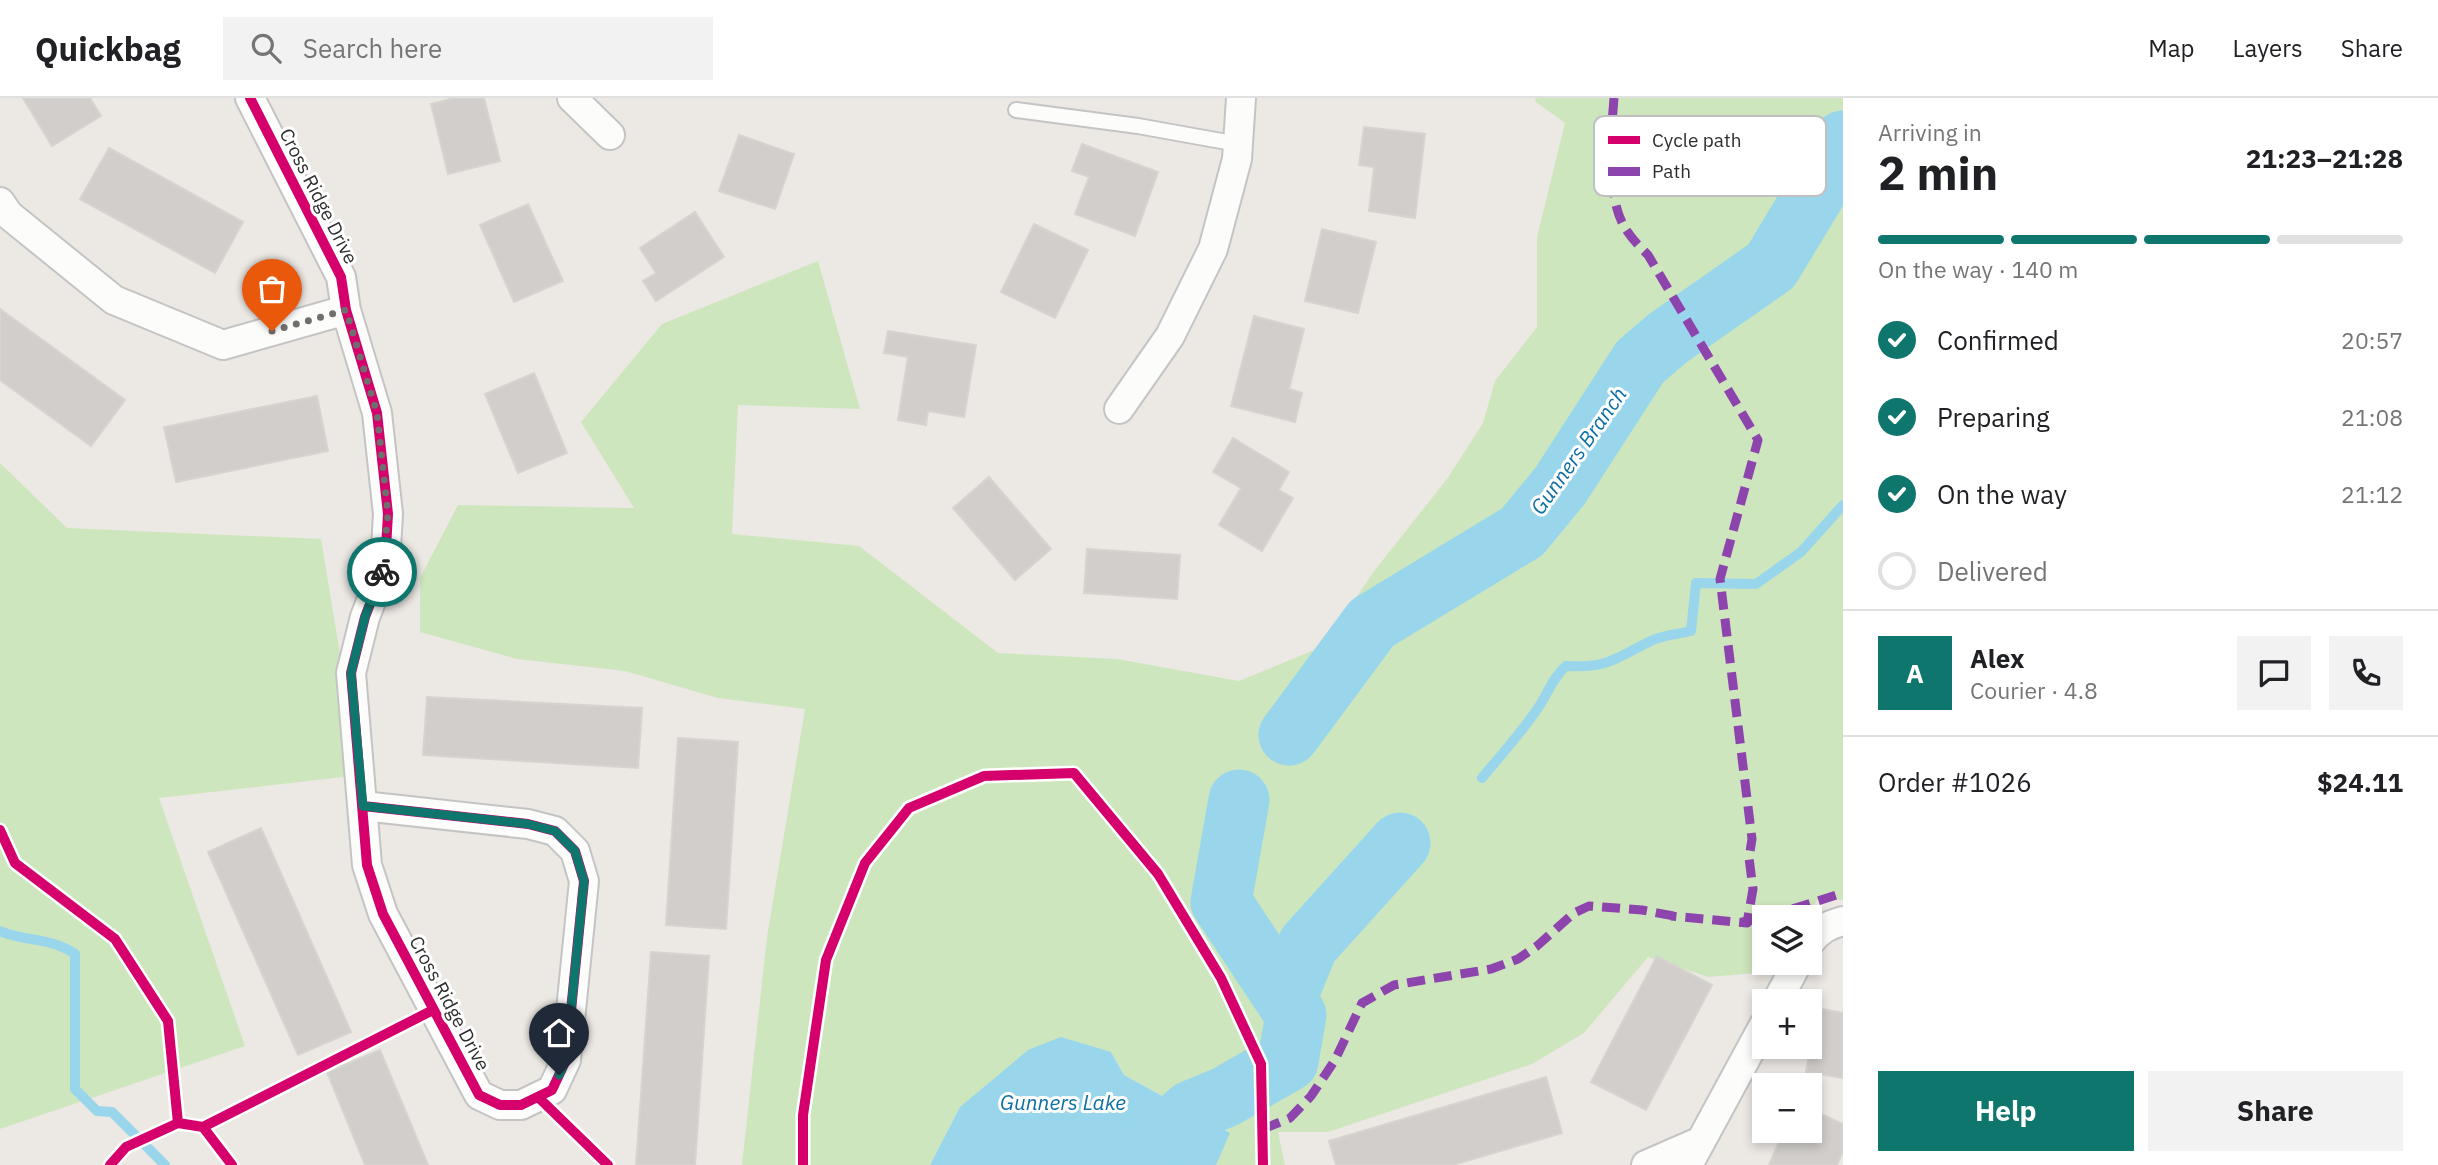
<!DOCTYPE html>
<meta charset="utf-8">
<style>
:root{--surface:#fff;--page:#f2f2f2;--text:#202124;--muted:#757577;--line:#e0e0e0;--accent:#0f766e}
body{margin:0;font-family:"IBM Plex Sans",sans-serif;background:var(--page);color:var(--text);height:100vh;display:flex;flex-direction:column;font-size:26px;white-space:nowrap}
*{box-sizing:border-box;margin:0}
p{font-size:23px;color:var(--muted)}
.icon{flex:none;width:38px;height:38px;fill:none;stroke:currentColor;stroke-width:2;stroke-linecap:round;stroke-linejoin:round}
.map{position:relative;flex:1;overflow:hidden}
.details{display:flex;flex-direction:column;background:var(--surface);width:595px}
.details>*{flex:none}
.tools{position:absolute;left:1752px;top:807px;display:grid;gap:14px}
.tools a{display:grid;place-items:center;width:70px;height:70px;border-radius:0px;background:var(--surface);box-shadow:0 4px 10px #0003;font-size:35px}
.pin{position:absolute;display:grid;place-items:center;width:60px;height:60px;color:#fff;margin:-72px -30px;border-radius:50% 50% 50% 0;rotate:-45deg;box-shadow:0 0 7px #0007}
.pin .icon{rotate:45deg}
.courier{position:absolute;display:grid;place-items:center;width:70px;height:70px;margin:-35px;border:5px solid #0f766e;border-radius:50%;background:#fff;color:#222;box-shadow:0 2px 9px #0007}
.overview em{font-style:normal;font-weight:800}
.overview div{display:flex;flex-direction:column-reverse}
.overview{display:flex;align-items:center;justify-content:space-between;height:119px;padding:0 35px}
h1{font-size:46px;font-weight:800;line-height:52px}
.bar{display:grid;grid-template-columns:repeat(4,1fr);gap:10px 7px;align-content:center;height:84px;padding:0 35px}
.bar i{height:9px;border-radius:5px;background:var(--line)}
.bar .active{background:var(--accent)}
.bar p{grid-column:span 4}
.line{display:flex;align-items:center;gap:18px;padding:0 35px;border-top:2px solid var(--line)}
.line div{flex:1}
.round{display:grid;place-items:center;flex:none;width:74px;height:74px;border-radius:0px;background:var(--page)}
ol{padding:0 35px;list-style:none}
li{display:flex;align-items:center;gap:21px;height:77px}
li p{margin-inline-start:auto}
li .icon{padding:7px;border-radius:50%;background:var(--accent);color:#fff;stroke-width:4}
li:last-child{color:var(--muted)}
li i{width:38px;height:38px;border:4px solid var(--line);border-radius:50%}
.button{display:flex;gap:14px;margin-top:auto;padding:14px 35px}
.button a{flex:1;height:80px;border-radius:0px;background:var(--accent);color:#fff;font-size:28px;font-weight:800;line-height:80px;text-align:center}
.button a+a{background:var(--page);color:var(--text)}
header{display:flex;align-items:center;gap:42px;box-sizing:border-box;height:98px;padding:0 35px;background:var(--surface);border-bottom:2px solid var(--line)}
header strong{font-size:33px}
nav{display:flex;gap:38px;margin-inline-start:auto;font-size:24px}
.search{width:490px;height:63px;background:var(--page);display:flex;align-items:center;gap:18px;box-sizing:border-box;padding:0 24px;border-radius:0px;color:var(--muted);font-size:26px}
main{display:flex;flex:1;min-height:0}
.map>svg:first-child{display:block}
</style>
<header>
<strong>Quickbag</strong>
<div class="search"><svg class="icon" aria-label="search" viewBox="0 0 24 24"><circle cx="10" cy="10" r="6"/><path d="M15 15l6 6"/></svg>Search here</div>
<nav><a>Map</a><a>Layers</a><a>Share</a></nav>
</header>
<main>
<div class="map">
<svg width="1843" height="1067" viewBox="0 0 1843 1067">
<rect width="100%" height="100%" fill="#ece8e4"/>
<path fill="#cee6be" d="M1535,0h308v802l-25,-1 -12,18h-42v45l10,1 -6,9 -60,5 -60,-20 -64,76 -52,31 -204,68h-50l7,33h-69l13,-33 -105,-57 -13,-23 -151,55 -30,58h-188l25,-228 38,-228 -87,-11 -93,-27 -108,-12 -97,-27v-54l38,-73 176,3 -53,-86 81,-98 156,-63 42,148 -122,-4 -6,129 127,12 139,107 119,6 122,22 85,-35 50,-75 73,-92 36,-56 12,-42 42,-54v-90l28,-114 -29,-21z
M0,365l67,65 254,11 39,236 -201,23 86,248 -245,83z"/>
<path fill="#99d6ec" d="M1061,939l50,15 13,23 106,58 -14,32h-286l30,-58 68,-57z"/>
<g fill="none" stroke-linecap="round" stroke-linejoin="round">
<path stroke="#99d6ec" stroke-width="10" d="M1482,680c19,-23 39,-45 56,-70 10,-14 14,-30 28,-42 45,2 49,-8 87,-26 12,-5 26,-6 38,-9l5,-48 60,1 45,-32 42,-47
M0,833c26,11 50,6 75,23v135l22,22 15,1 53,53"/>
<path stroke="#99d6ec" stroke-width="61" d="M1289,637l83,-112 150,-91 38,-46 80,-124 28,-24 103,-72 64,-106 8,-19
M1286,901l22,-54 92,-102
M1134,1067l11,-14 46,-40 34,-14 63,-36 8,-46 -75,-113 18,-102"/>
</g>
<path fill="#d1cecb" stroke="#d7d4d0" stroke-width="2" d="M23,0h67l11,18 -49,30z
M454,0h30l16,63 -52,13 -17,-70z
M1364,29l61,7 -10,84 -46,-7 5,-44 -15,-2z
M739,37l55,19 -19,55 -56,-18z
M1082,46l76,28 -23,64 -60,-22 14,-37 -17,-6z
M109,50l134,74 -28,51 -135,-74z
M528,106l35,77 -49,21 -34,-77z
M695,114l29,45 -68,44 -13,-20 13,-8 -16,-25z
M1034,126l54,26 -33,68 -54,-26z
M1322,131l54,13 -18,71 -53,-12z
M0,211l125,91 -34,46 -91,-66z
M1254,218l50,13 -15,60 13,4 -7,29 -64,-16z
M888,233l88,14 -12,72 -36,-6 -2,14 -28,-5 10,-63 -24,-4z
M534,275l33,80 -49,20 -33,-79z
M317,298l11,55 -152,31 -12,-55z
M1233,340l56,34 -10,18 14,8 -31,53 -43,-26 22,-37 -28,-16z
M989,379l62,72 -36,31 -62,-72z
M1087,451l93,6 -3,44 -93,-6z
M427,599l215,11 -4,60 -215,-13z
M678,640l60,4 -12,187 -60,-4z
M261,730l90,204 -53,23 -90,-203z
M651,854l58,4 -14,209h-59z
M1657,858l55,29 -66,125 -55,-28z
M1817,910l26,5v65l-37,-6z
M380,952l48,115h-63l-38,-93z
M1546,979l16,56 -109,32h-117l-7,-24z
M1810,1011l33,15v27l-6,14h-68l15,-35h26z"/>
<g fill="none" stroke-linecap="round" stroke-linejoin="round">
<defs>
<path id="service" d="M1016,12l122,16 100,18"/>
<path id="minor" d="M250,0l91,179 5,33 31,103 11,101 -3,51 -20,52 -14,56 16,192 16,49 96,181 21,10h21l31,-15 14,-30 18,-179 -9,-30 -20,-20 -27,-7 -165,-18
M572,0l38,37
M0,104l9,13 105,85 109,45 123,-35
M1119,311l51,-73 43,-87 24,-90 4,-61
M1810,844c9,-12 18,-17 33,-21
M1777,903l21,-39
M1646,1067l55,-24
M1688,1067l76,-140"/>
</defs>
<use href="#service" stroke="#c5c4c5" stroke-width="18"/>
<use href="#minor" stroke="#c5c4c5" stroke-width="32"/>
<use href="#service" stroke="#fcfcfb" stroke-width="14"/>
<use href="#minor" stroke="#fcfcfb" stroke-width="28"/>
<path stroke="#8e44ad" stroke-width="9" stroke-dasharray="18 9" stroke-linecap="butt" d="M1614,0c-3,36 -9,102 13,133 6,9 14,17 21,24l110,185 -38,139 32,260 -3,19 4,31 -6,34 -76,-7
M1767,819l76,-24
M1742,824l22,-4
M1263,1031l27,-11 21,-22 24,-36 27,-57 32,-18 97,-16 27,-10 19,-13 37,-33 15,-7 53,4 37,7"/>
<defs>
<path id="cycleway" d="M250,0l91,179 5,33 31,103 11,101 -3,51 -20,52 -14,56 16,192 16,49 96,181 21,10h21l31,-15 14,-30 18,-179 -9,-30 -20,-20 -27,-7 -165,-18
M0,732l15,33 100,76 53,82 10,102
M538,999l70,68
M203,1029l230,-117
M110,1067l16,-18 52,-24 25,4 29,38
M803,1067v-50l23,-155 39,-97 44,-55 75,-32 90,-3 84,101 63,104 40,86 2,101"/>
</defs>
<use href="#cycleway" stroke="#fff" stroke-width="15"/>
<use href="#cycleway" stroke="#d6006c" stroke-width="10"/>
</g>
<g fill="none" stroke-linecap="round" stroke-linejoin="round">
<path stroke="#706f6e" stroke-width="7" stroke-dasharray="0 12.6" d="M272,233l74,-21 31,103 11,101 -6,58"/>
<path stroke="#0f766e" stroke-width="9" d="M382,474l-17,45 -14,56 12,133 165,18 27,7 20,20 9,30 -18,179 -7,15"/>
</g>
<g text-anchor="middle" stroke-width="6" stroke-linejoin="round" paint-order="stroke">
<g font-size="19" fill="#2e2e2e" stroke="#fff">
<text transform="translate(319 98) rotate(63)" y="7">Cross Ridge Drive</text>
<text transform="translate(450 905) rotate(62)" y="7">Cross Ridge Drive</text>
</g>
<g font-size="21" font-style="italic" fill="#0d6fa3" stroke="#fff">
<text transform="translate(1579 353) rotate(-55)" y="7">Gunners Branch</text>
<text x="1063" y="1012">Gunners Lake</text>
</g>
</g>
<rect x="1594" y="18" width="232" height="80" rx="10" fill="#fff" stroke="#c0c0c0" stroke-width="2"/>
<rect x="1608" y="38" width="32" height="8" fill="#d6006c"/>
<rect x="1608" y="69" width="32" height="9" fill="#8e44ad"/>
<g font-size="19" fill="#2e2e2e">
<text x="1652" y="49">Cycle path</text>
<text x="1652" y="80">Path</text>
</g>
</svg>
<div class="tools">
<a><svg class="icon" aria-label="layers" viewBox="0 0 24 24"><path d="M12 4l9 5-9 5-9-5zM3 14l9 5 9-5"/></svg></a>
<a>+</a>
<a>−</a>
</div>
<div class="pin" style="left:272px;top:233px;background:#ea580c"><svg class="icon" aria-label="bag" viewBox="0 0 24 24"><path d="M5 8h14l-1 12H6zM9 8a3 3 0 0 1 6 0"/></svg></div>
<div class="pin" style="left:559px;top:977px;background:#1f2937"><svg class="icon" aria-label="home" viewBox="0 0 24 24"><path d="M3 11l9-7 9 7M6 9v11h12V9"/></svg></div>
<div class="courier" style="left:382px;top:474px"><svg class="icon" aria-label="bike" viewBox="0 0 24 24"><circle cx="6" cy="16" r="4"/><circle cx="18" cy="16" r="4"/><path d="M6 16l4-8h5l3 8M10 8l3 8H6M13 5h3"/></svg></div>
</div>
<section class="details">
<div class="overview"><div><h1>2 min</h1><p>Arriving in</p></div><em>21:23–21:28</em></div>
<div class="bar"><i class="active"></i><i class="active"></i><i class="active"></i><i></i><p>On the way · 140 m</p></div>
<ol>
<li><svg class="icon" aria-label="check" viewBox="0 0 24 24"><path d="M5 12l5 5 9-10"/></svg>Confirmed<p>20:57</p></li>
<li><svg class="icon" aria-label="check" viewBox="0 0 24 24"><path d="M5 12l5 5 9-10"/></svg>Preparing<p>21:08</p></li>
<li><svg class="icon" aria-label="check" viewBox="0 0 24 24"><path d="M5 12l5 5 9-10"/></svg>On the way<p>21:12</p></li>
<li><i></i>Delivered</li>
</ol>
<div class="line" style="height:126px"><b class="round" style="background:var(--accent);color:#fff">A</b><div><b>Alex</b><p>Courier · 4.8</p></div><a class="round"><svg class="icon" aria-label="chat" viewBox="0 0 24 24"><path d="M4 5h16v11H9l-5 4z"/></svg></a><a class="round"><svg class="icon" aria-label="phone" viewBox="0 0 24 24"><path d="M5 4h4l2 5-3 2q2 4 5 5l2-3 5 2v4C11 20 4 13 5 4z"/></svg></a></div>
<div class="line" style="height:91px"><div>Order #1026</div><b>$24.11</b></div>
<div class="button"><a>Help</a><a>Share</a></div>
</section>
</main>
